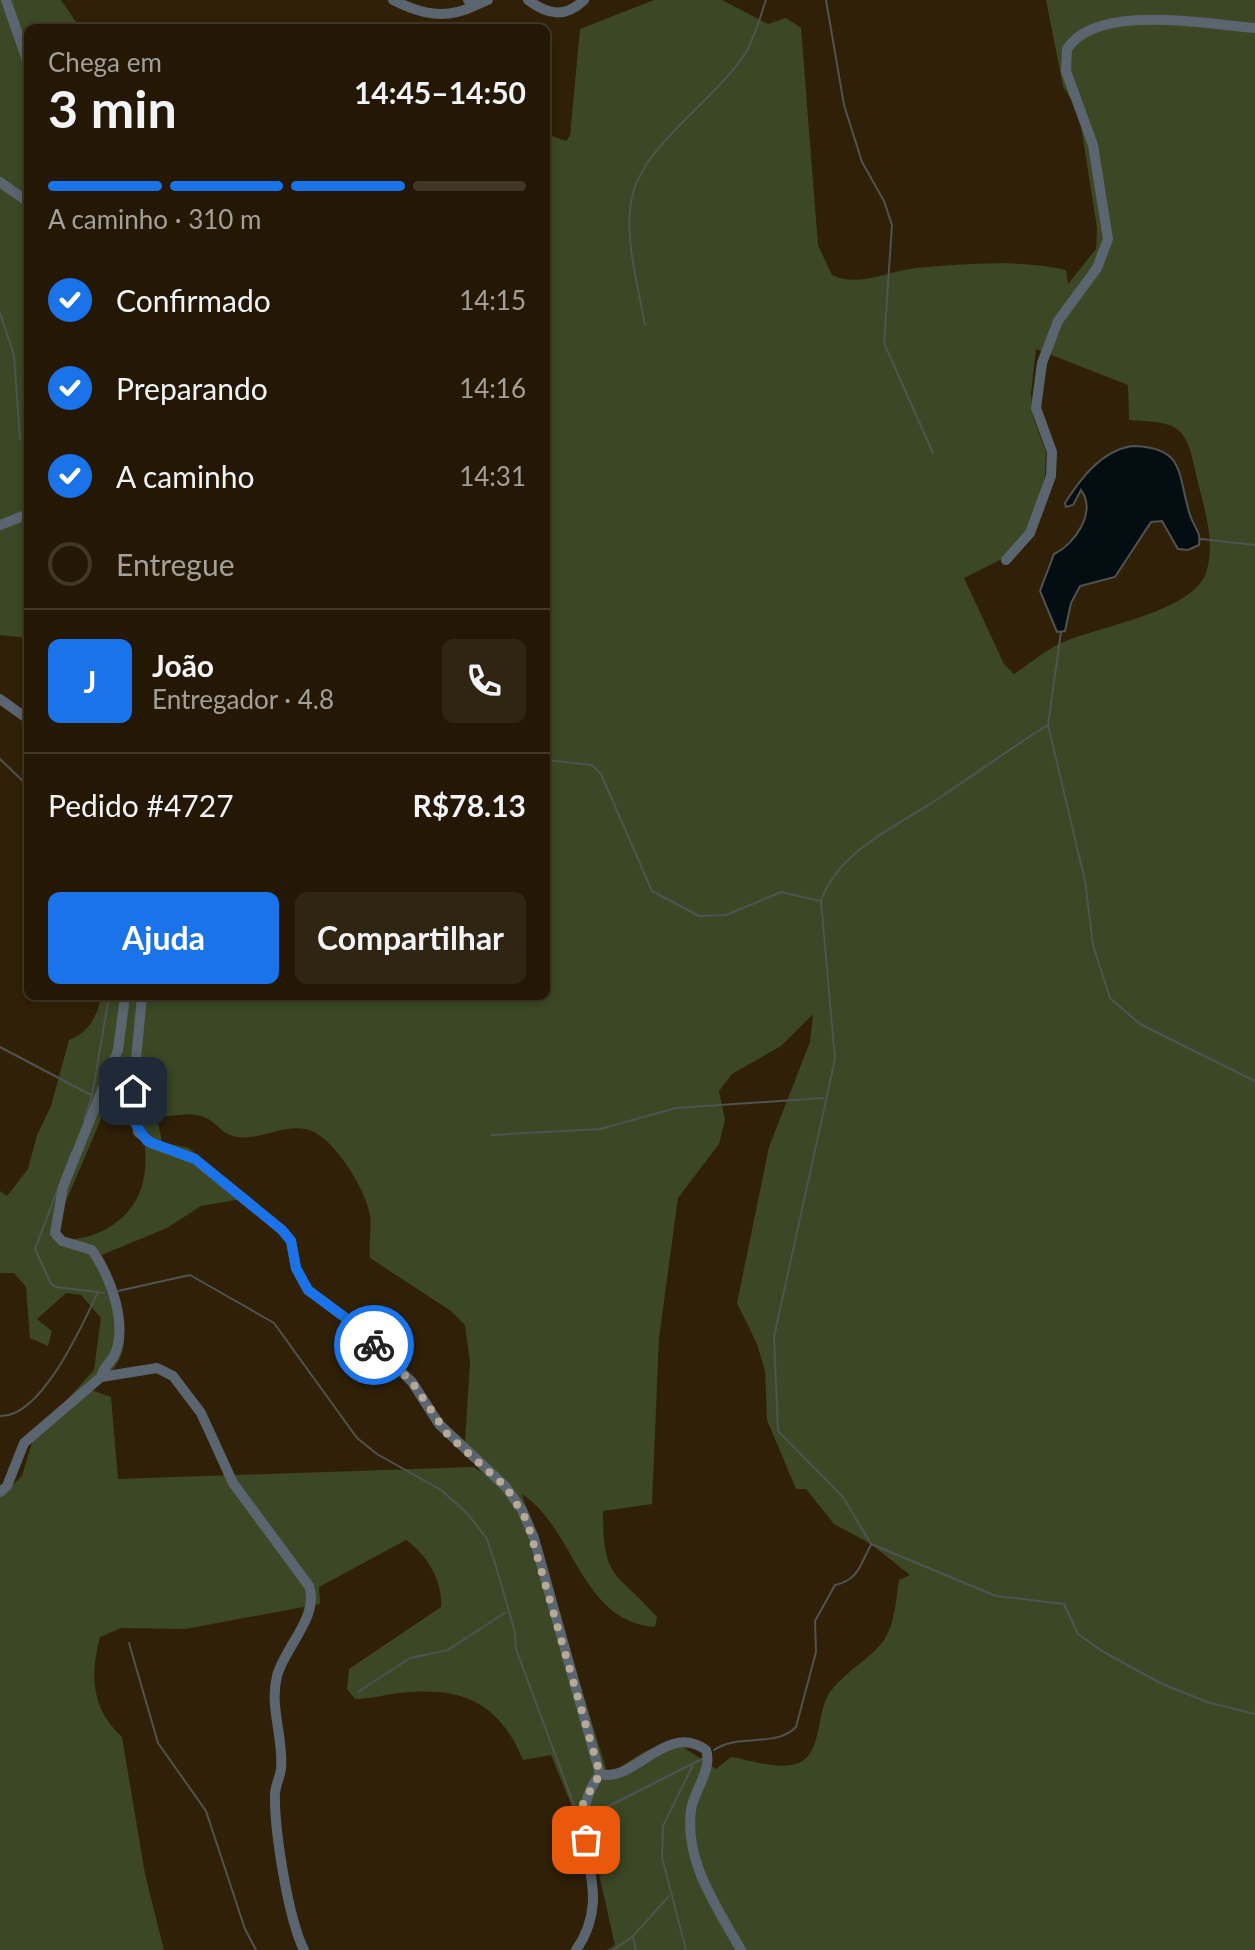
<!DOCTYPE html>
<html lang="pt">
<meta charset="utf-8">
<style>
:root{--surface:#241805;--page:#302513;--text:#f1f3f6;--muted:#a3a09a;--line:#413727;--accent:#1a73e8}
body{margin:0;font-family:Lato,sans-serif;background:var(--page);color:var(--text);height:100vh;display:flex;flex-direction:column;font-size:30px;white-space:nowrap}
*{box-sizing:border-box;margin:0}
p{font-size:26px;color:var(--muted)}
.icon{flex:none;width:44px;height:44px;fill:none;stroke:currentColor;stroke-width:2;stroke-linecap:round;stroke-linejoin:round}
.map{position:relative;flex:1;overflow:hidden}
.drawer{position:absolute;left:24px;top:24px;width:526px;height:976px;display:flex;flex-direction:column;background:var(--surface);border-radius:12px;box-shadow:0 4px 12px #0003,0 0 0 2px var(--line)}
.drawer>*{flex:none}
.pin{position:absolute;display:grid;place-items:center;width:68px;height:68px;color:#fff;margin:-34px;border-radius:16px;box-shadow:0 4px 12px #0006}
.courier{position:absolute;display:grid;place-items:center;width:80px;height:80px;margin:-40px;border:6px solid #1a73e8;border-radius:50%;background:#fff;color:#222;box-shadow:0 2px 10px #0007}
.summary em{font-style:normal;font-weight:700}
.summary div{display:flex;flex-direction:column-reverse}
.summary{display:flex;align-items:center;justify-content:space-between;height:136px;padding:0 24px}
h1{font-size:52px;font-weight:700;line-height:60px}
.bar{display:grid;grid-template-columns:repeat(4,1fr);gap:12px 8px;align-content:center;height:96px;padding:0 24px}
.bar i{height:10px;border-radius:6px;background:var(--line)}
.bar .on{background:var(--accent)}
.bar p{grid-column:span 4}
.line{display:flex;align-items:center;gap:20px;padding:0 24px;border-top:2px solid var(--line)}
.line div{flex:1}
.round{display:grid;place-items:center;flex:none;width:84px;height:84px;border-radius:12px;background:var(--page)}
ol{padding:0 24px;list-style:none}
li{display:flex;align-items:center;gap:24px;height:88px}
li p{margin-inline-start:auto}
li .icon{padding:8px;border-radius:50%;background:var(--accent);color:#fff;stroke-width:4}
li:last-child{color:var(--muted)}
li i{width:44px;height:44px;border:4px solid var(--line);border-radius:50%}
.action{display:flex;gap:16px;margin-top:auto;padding:16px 24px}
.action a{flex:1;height:92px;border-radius:12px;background:var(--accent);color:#fff;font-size:32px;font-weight:700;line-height:92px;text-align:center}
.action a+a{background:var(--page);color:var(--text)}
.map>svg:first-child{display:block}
</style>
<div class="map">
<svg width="1255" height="1950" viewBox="0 0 1255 1950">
<rect width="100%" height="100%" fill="#302007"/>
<path fill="#3c4825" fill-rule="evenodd" d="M0,0h61l19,28h-52v610l-28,-3z
M654,0h68l46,24 18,-6 15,10 17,217 14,30c27,13 55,-4 84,-7 49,-4 102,-9 150,2l2,14 28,-35 1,-21 -18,-115 -16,-27 -17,-86h209v1950h-648l8,-5 -17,-75 -47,-115 -28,5c-24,-58 -61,-74 -124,-67 -15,2 -29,6 -44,6l-8,-10 2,-20 92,-62c2,-26 -14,-52 -35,-67l-87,47 1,17 -135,25 -64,-1 -21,9c-10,39 -9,71 22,100l23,137 19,76h-164v-453l22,-21 12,-40 60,-66 7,-52 -20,-23 -15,-2 -29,26 15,12 -4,15 -18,-8 -4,-51 -12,-14h-14v-82l7,5 21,-27 9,-34 14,-29 18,-66c19,-7 29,-24 32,-44h445v-862l20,7 4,-5 10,-107zM1036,349l92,36 1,35c45,3 57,2 66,50 7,33 22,69 11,103 -13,38 -107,54 -140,68 -18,7 -35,22 -52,33l-10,-10 -40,-86 48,-24 13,-16 20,-61 1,-25 -13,-36 -2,-23zM813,1014l-3,28 -41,105 -32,156 20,41 8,27 2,49 29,69h10l28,35 37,20 39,31 -11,5c-3,19 -4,44 -15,60 -14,20 -43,33 -57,57 -9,18 -7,51 -23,63 -19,13 -53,0 -73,-3l-15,12 -39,-26c-24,-2 -48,20 -69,32l-86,-281c54,36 58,127 133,133l2,-10c-41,-47 -54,-35 -54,-106l49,-7 7,-166 19,-140 41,-54 6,-24 -6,-29 13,-17 49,-28zM110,1098l32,3c0,26 7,56 1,81 -9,38 -47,59 -82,58l-5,-15zM190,1114c5,1 13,2 18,5 10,5 14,16 30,18 23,3 44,-12 67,-8 26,3 62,62 65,86 2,14 -2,29 0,43l81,53 14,14 5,37 -5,79 19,32 -11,-6 -355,12 -7,-82 -20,-7c9,-9 21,-17 27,-28 18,-32 -8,-76 -19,-106l68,-28 34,-22 46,-8 -58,-50 -27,-6 -5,-25z"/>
<path fill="#040e12" stroke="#4f5351" stroke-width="2" d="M1132,446c54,1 45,28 58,69 4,13 11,15 9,30l-11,5 -10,-1 -16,-28 -11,1 -36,55 -35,9 -9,17 -6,28 -8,1 -17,-41 14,-37c21,-10 43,-42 27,-64l-8,15 -7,2 -1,-4c16,-25 36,-52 67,-57z"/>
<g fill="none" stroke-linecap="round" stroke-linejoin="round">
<path stroke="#4f5351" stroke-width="2" d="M826,0l18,105 18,57 22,39 8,24 -8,118 49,110
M0,313l14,42 6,85
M645,325c-7,-39 -20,-83 -14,-123 9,-57 85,-101 115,-150 9,-15 14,-35 20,-52
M1201,539l54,6
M1061,632l-13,93 37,156 8,64 17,53 30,26 115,57
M1048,725c-36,22 -68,46 -103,69 -42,30 -106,54 -124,107l14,158 -61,278 4,94 65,66 28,47 125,52 68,8 14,30 24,17 58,32 47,19 48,12
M0,759l28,27
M546,760l46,5 9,9 51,117 47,25 27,-1 55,-23 39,9
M23,776l5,-8
M0,1047l91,48
M84,1120l8,-24 17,-100
M492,1135l108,-6 76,-21 147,-10
M72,1152l-37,97 16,35 5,3 48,6
M118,1291l72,-16 84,48 83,115 20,16 64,36 26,23 20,26 7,21 21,72 1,17 59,159
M0,1416c41,2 82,-90 97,-122
M129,1643l29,100 48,68 39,118 11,21
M358,1692l52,-34 38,-8 58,-38
M714,1750c24,-17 62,-2 82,-23l20,-75 -1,-31 20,-36c24,-5 25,-21 36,-40
M590,1811l13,-2 99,-50
M633,1936l3,14
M613,1950l20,-14 36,-40
M686,1950l-24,-93 1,-31 30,-61"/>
<path stroke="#5b656f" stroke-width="10" d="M6,0l22,63
M393,0c28,14 52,20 81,6
M468,0l6,6 14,-6
M528,0c20,15 37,18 56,0
M0,182l28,20
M0,525l28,-11
M1006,560l24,-27 21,-57 1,-24 -16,-44 6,-45 16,-42 39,-53 11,-29 -15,-94 -27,-74 1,-22c30,-47 141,-24 188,-21
M0,699l28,20
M125,996l-7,54 -55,137 -8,46 7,8 30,9c18,26 37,75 22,106 -5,8 -11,12 -13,21l56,-9 16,8 28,37 32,70 76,103c11,30 -25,62 -32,90 -8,31 7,62 4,93 -1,8 -5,15 -6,24 -1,36 13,125 29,157
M142,996l-9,95 5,41 15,12 42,15 87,71 9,11 5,27 12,22 43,32 61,60 27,42 67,63 16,23 12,28 66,236c34,10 66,-53 106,-24 7,19 -12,40 -15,60 -7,51 26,97 50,140
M0,1492l7,-6 17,-43 77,-66
M576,1950c46,-65 -21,-118 24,-176"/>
</g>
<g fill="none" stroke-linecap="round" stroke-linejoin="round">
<path stroke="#b6a997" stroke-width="8" stroke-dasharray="0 14.4" d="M374,1345l38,37 36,53 58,52 21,34 73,253 -17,29 3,37"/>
<path stroke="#1a73e8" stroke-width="10" d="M133,1091l2,32 12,18 48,18 87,71 9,11 5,27 12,22 43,32 23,23"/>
</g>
</svg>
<div class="pin" style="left:586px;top:1840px;background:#ea580c"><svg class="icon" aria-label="bag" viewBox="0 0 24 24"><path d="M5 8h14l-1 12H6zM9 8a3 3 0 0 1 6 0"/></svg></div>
<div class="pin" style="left:133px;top:1091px;background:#1f2937"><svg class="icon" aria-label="home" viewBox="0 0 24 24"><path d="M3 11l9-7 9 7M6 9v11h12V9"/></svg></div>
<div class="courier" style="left:374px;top:1345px"><svg class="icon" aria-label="bike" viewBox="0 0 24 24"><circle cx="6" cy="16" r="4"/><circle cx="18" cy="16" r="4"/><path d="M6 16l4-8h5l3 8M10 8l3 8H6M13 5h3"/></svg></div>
<section class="drawer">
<div class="summary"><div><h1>3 min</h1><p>Chega em</p></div><em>14:45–14:50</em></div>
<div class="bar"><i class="on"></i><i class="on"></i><i class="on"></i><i></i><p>A caminho · 310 m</p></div>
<ol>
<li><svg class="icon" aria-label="check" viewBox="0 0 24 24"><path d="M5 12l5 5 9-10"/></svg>Confirmado<p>14:15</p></li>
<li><svg class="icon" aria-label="check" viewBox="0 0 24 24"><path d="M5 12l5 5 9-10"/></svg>Preparando<p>14:16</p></li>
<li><svg class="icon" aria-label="check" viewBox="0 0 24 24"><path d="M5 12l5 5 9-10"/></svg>A caminho<p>14:31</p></li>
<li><i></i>Entregue</li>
</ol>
<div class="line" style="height:144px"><b class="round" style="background:var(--accent);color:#fff">J</b><div><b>João</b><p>Entregador · 4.8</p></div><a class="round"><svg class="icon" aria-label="phone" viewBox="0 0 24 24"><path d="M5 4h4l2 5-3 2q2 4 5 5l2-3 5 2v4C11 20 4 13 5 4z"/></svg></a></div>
<div class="line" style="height:104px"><div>Pedido #4727</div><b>R$78.13</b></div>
<div class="action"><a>Ajuda</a><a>Compartilhar</a></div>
</section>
</div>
